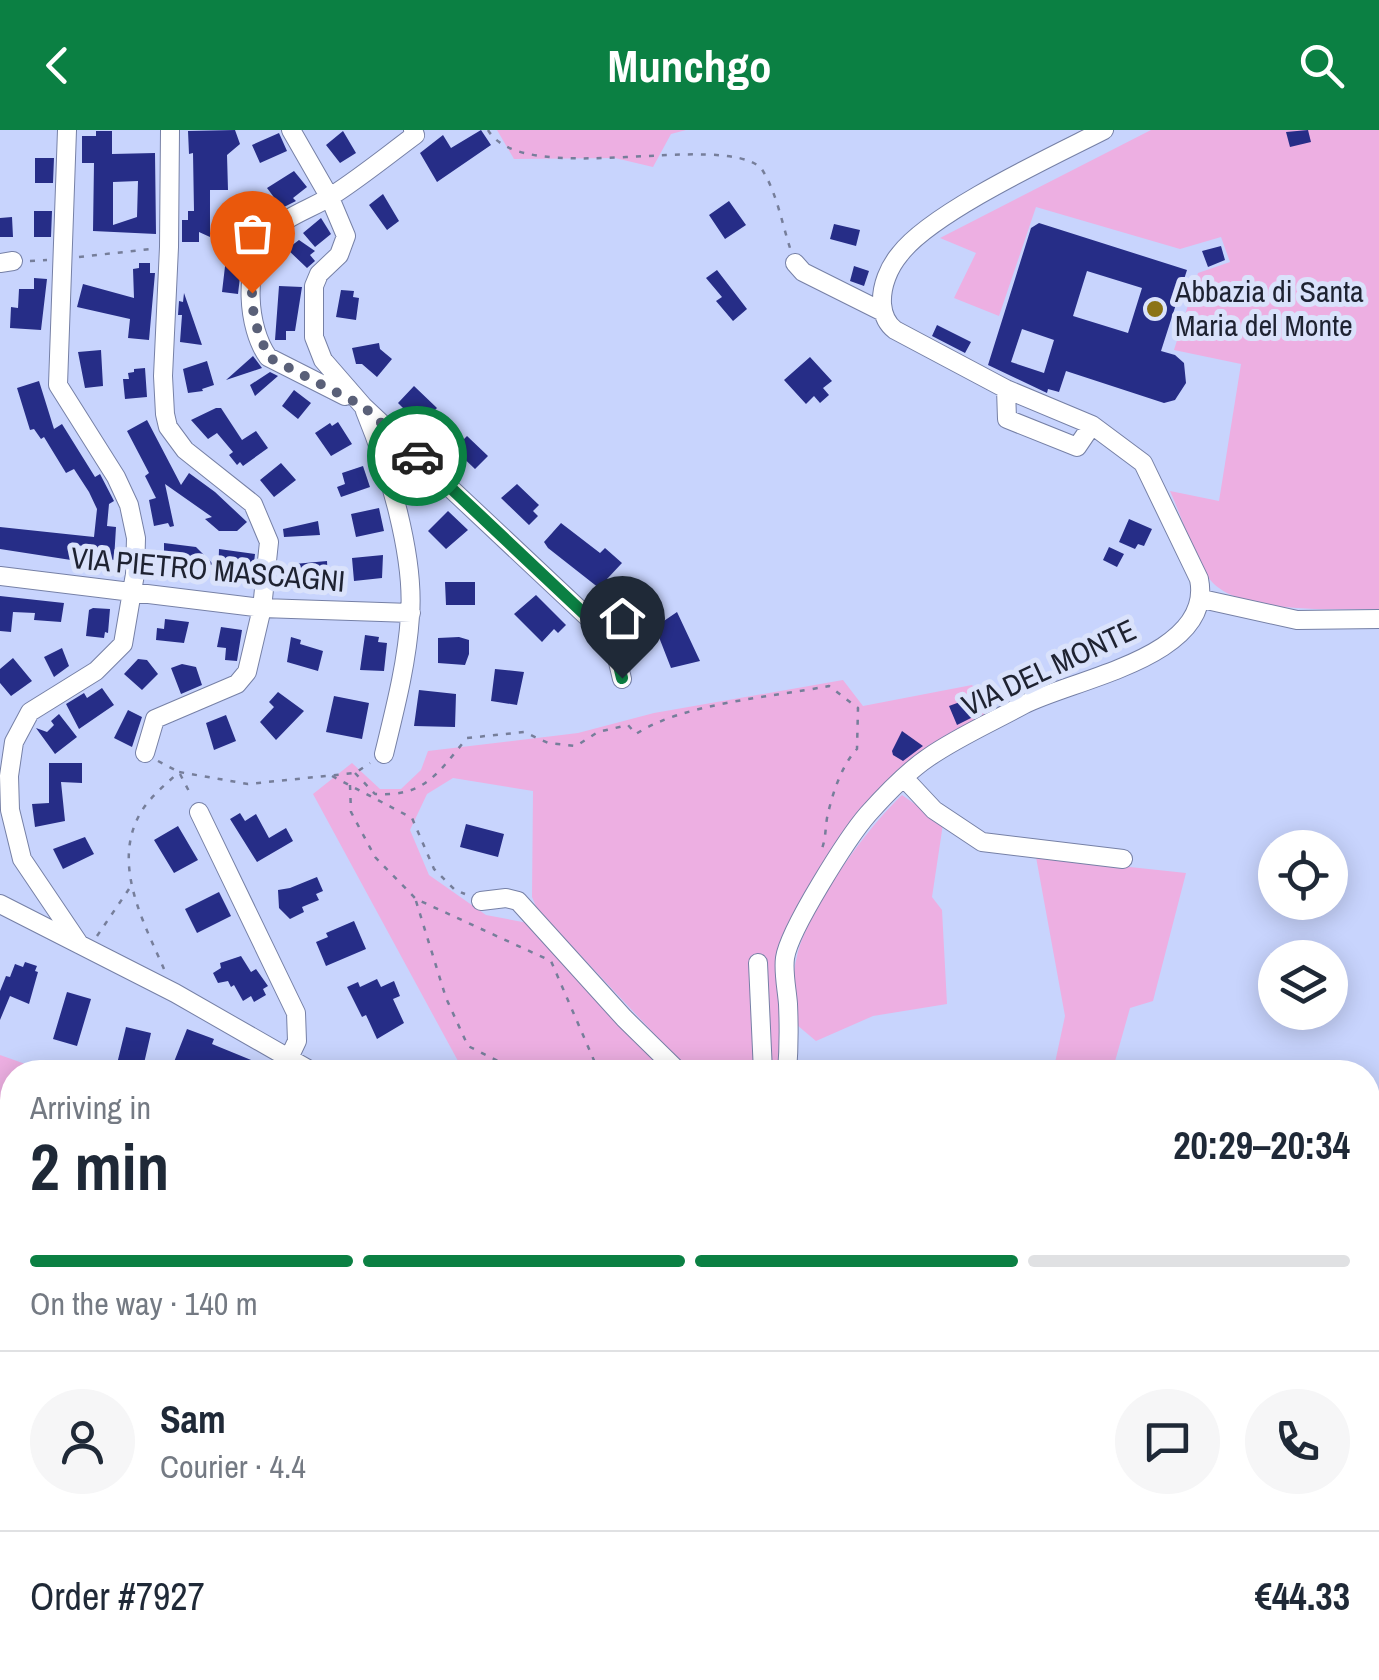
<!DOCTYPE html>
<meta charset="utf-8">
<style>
:root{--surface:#fff;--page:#f6f6f7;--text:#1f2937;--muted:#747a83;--line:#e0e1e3;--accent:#0b8043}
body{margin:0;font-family:"Archivo Narrow",sans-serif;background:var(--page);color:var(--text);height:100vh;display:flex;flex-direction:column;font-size:38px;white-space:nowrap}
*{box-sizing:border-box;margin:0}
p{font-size:32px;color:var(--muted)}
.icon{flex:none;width:55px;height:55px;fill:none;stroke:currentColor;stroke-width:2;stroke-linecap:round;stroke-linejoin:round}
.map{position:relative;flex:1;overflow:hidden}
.details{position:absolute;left:0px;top:930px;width:1380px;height:620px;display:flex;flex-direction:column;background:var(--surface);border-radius:40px 40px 0 0;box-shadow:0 5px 25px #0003}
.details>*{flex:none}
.buttons{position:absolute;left:1258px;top:700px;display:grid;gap:20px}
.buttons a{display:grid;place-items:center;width:90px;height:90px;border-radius:50%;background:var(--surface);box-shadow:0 5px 25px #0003;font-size:50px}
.pin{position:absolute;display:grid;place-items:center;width:85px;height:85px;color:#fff;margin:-102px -42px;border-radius:50% 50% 50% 0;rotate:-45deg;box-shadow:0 0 10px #0007}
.pin .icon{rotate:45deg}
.courier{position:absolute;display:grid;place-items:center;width:100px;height:100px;margin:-50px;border:8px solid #0b8043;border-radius:50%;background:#fff;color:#222;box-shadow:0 2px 12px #0007}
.head em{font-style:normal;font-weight:800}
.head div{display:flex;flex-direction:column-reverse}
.head{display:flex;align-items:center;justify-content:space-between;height:170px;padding:0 30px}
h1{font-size:65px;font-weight:800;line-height:75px}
.bar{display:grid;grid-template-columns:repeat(4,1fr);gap:15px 10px;align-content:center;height:120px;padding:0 30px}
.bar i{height:12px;border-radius:8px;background:var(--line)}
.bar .current{background:var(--accent)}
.bar p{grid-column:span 4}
.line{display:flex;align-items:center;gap:25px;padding:0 30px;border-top:2px solid var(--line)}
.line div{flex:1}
.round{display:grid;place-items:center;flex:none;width:105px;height:105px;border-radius:52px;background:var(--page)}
header{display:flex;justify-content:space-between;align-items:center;height:130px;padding:0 30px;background:var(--accent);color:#fff;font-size:45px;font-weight:800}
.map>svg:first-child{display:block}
</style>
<header><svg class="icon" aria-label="back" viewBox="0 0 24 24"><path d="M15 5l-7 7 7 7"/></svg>Munchgo<svg class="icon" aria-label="search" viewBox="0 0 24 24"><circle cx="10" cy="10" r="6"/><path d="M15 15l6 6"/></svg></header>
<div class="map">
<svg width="1379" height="1550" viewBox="0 0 1379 1550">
<rect width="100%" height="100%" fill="#c8d4fd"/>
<path fill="#edafe2" d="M497,0h189l-15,4 -18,33 -38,-9 -101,1z
M1151,0h228v479c-41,0 -136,5 -166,-26 -14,-14 -33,-70 -43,-92l49,10 22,-137 -67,-14 24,-77 32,-11 -9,-25 -41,12 -144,-42 -37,109 -45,-18 22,-45 -36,-15z
M843,550l20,26 109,-21 23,25 -92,64 -108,138 -15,160h-90l-153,-163 -5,-12 1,-106 -80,-13 -26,16 -17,36 19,45 57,40 42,8 143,149h-207l-151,-278 39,-31 28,26h21l20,-19 7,-19 150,-18 76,-20z
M902,665l41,29 -11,73 10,13 5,94 -74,12 -57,25 -19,-16c-4,-22 -6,-46 0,-69 11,-48 70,-128 105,-161z
M1036,727l150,16 -33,128 -23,7 -18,64h-59l12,-56z
M0,925l48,17h-36v596h173l2,12h-187z
M188,1538h233l-26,12h-204z"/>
<path fill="#262d87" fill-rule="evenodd" d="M235,0l5,14 -13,11 1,35h-18v47l-11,-5v10h-17v-22h6v-9h6l-1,-58 -4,1 -1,-23z
M481,0l10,15 -54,37 -17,-29 23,-18 8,13z
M1308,0l3,12 -21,5 -4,-15z
M96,1h16v23l43,-1 1,81 -63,-3 1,-68h-12v-27h14zM138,51l-1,36 -24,8v-43z
M343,1l13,22 -16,10 -14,-18z
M279,3l8,18 -27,12 -8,-18z
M35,28h19l-1,25h-18z
M294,41l13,16 -14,11 3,3 -14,7 -15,-20z
M383,64l16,27 -12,9 -18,-25z
M729,71l17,24 -21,14 -16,-24z
M252,79l-4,35 -14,-9z
M34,81h18l-1,26h-17z
M12,87l1,20h-13v-19z
M321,88l10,16 -16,13 -12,-14z
M1039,93l148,47 -26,81 14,4 9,8 2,20 -11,17 -11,3 -98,-32 -7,21 -11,-3 -1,4 -59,-28 43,-137zM1087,141l55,17 -14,45 -55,-17zM1022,199l32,11 -10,33 -33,-11z
M834,94l26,6 -4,16 -26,-7z
M299,110l16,11 -5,4 5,6 -8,7 -20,-19z
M1221,116l4,14 -17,7 -6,-16z
M226,128l16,2 -4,34 -16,-2z
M139,133h11v10h5l-6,67 -21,-2 2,-19 -53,-12 6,-23 51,14 -1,-29 6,-1z
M854,136l15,5 -5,15 -14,-5z
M717,140l30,39 -14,12 -17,-20 6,-4 -16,-19z
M34,148l13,1 -6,51 -31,-2 1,-21 7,1 1,-19h15z
M279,156l23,1 -7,44h-9v9h-11z
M341,160l13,1 -1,6 6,1 -3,22 -20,-3z
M184,163l18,52 -22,-3 2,-27h-4l1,-14 4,1z
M937,195l34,17 -6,11 -33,-17z
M379,213l1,6 12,10 -15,18 -15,-13h-6l-4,-16z
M101,220l2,36 -18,2 -7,-36z
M253,226l9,12 -36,12z
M810,227l22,24 -9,7 6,7 -9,8 -6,-7 -8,8 -22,-24z
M207,231l7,24 -12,4 1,2 -15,2 -5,-24z
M145,238l2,29 -22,2 -2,-20h6l-1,-6 6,-1v-3z
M270,242l8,4 -23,20 -5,-11z
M39,251l15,48 8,-5 33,53 5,-3 14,27 -5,3 -2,22 9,1 -2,33 -19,-2 1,-11 -23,-2 -2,15 -71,-11v-22l94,10 3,-28 -8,-17 -15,-23 -8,4 -22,-36 -3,2 -7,-10 -4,1 -13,-42z
M414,256l23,22 -17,17 -22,-22z
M294,260l17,13 -13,16 -16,-13z
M216,278h5l21,32 14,-9 12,17 -25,18 -3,-4 -3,3 -8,-10 4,-3 -16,-19 -9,6 -17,-19z
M147,290l34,65 8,-12 26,19 32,30 -10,9h-18l-14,-12 7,-2 -47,-33 9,42 -4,1 -2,-4 -14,3 -5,-26 7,-2 -11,-22 4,-3 -22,-42z
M338,292l14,22 -21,12 -16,-23 15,-10 2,3z
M467,306l21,20 -13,13 -21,-20z
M281,333l15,17 -22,17 -14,-17z
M363,336l7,21 -29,10 -4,-10 8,-3 -3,-11z
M517,354l22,21 -6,6 5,5 -9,9 -28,-27z
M379,378l5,23 -28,6 -5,-23z
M448,381l20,19 -22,19 -18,-18z
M1129,389l23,10 -8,17 -6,-2 -3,5 -16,-7z
M318,391l2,14 -36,2 -1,-8z
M561,393l39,30 5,-5 17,15 -15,16 4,4 -7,9 -56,-44 -4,-6z
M164,413l32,4 18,18 -17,-1 -4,12 -29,-8z
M1109,417l15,7 -7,13 -14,-7z
M219,419l36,5 -2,17 -16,-3 -2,14 -17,-2z
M383,425l-1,23 -28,3 -2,-23z
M327,431l1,21 -40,2 6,-20z
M445,452h30v23h-29z
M536,465l30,30 -8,8 -4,-4 -12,13 -28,-28z
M0,466l64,7 -3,19 -27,-2 1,-7 -22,-1 -2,20 -11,-1z
M93,478l17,1 -2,24 -3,-1 -1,6 -18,-2 3,-26z
M677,482l23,49 -29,7 -16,-41z
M165,489l24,3 -5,21 -28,-3 1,-12 7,1z
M221,497l21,3 -5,31 -12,-1 1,-12 -9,-1z
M365,505l14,2 -1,5 9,1 -3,28 -24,-1z
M291,507l10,3 -1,4 23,7 -5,20 -31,-9z
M459,507l10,3v14l-4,11 -27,-2v-25z
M62,518l7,18 -15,11 -10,-20z
M13,528l19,23 -21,15 -11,-13v-14z
M138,529l9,1 11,14 -16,16 -18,-16z
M182,534l14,3 6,18 -21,9 -10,-26z
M495,539l29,3 -7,33 -26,-4z
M102,558l12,17 -35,24 -13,-25 18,-11 3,5z
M419,560l37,4 -1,33 -41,-1z
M278,562l26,19 -28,29 -16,-18 14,-15 -5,-5z
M334,566l35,7 -7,36 -36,-7z
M968,569l7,17 -18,9 -8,-19z
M128,580l14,7 -10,30 -18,-9z
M59,584l18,23 -22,17 -19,-26 11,4 7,-7 -3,-4z
M226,585l10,26 -22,9 -8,-27z
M902,601l21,15 -20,15 -10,-6 -1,-4z
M49,633h33v20l-21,-1 4,39 -30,6 -3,-23 17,-1z
M240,683l5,8 11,-7 13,24 17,-10 7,13 -36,21 -27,-43z
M466,694l38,10 -6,23 -38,-10z
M178,696l20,34 -24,13 -20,-33z
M85,707l9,17 -31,15 -10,-20z
M317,747l6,14 -7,3 3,6 -17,7 2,5 -14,7 -11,-11 -1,-18 12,-2z
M219,762l12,24 -34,17 -12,-24z
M354,791l12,28 -40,17 -10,-24 12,-5 -2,-4z
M241,826l10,16 5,-3 12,17 -5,3 3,6 -12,7 -3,-6 -8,5 -9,-16 -3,2 -3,-6 -10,2 -5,-10 8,-5 -1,-5z
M25,832l12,4 -2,5 3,1 -9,32 -19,-8 -10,24v-29l6,-15 4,1 5,-13 8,3z
M377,849l4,8 13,-6 6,15 -7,3 11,24 -27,16 -11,-24 -4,2 -15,-30 11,-5 2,5z
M67,862l24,7 -14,47 -24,-7z
M126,897l25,6 -9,39h-27z
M187,899l27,10 -2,5 44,18 -5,10h-81z"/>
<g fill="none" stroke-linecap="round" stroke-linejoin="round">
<defs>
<path id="minor" d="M67,0l-9,255 58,92 13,28 7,33 -1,36 -12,70 -27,27 -66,41 -16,30 -5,34 1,34 12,49 58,86
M291,0l39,68 16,38 -7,19 -20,19 -5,12v51l9,23 40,46 250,235 9,38
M0,133l13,-2
M795,133l8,9 80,40
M1006,259l1,30 70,28 15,-22
M345,266l-77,-39c-21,-29 -25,-91 -1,-120 16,-21 45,-28 66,-42 28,-18 55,-40 82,-60l-2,-5
M365,281c23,56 50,145 45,205 -3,47 -15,93 -26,138
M0,446l262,32 149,5
M1202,469l95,21 82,-1
M145,623l10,-34 82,-35 10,-12 15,-64 7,-66 -16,-38 -68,-54 -17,-23 -3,-13 -2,-38 6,-129 1,-117
M905,649l29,31 48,32 141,17
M199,682l97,201 1,28 -9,19
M481,771l25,-3 12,3 106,117 55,54
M0,774l175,89 138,79
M758,833l5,109
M787,942c2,-23 2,-45 1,-68 -1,-14 -5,-32 -3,-46 4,-28 63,-121 83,-144 17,-19 40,-43 61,-57 29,-20 63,-35 94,-52 50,-26 192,-48 176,-126l-56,-116 -51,-38 -86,-36 -111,-59c-8,-6 -12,-15 -13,-26 -1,-18 7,-37 18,-50 32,-42 153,-98 204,-124
M717,1538l1,12
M966,1538l8,12"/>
</defs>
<use href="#minor" stroke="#7680a6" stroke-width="20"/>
<path stroke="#767e9a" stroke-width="2.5" stroke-dasharray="5 8" stroke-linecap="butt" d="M488,0c35,60 231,0 273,38 15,22 21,55 29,80
M79,127l72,-8
M30,131l17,-1
M158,631l21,11 13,25
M355,643l20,21c50,3 62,-20 92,-56l57,-6 24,11 28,3 22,-14 30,-7 8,9c47,-31 137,-37 193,-48l29,22 -1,41c-16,17 -25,46 -30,69 -2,13 -1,21 -6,33
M332,646l80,42 22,51 21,21 10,4
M350,655l1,27 24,45 41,42 135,62 48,111
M416,771l30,97 22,48 52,26
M97,806l32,-47
M164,839c-21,-48 -53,-106 -23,-157 9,-15 25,-28 38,-40l69,12 107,-11 15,-10
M1368,1404l11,-16
M1314,1538l17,12"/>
<use href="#minor" stroke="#fff" stroke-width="18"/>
</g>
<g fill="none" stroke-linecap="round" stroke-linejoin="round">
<path stroke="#5a6078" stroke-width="10" stroke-dasharray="0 18" d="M252,163l2,27 14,37 95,49 54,50"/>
<path stroke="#0b8043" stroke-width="12" d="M417,326l196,185 9,37"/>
</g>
<circle fill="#8b7316" stroke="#dae2fb" stroke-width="4" cx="1155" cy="179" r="10"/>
<g text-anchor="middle" stroke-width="10" stroke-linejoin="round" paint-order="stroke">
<g font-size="30" fill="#1e2231" stroke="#dae2fb" text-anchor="start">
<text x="1175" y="172">Abbazia di Santa<tspan x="1175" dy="34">Maria del Monte</tspan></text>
</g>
<g font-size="30" fill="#1e2231" stroke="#dae2fb">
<text transform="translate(208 440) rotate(5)" y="10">VIA PIETRO MASCAGNI</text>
<text transform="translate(1049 538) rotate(-25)" y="10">VIA DEL MONTE</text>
</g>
</g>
</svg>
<div class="buttons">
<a><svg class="icon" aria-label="locate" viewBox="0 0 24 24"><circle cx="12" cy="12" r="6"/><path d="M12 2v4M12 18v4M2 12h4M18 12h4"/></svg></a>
<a><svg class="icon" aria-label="layers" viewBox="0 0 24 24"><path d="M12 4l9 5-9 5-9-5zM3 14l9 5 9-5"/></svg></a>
</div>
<div class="pin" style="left:252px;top:163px;background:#ea580c"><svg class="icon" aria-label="bag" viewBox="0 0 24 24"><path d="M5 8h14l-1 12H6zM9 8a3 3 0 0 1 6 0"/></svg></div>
<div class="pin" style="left:622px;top:548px;background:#1f2937"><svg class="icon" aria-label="home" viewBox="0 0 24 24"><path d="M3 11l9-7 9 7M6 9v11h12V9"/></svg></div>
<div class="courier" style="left:417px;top:326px"><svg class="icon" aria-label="car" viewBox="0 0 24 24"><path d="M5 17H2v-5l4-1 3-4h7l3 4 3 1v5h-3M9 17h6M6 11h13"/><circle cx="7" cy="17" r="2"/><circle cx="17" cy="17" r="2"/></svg></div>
<section class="details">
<div class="head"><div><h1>2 min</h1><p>Arriving in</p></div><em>20:29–20:34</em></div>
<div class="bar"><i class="current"></i><i class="current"></i><i class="current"></i><i></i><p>On the way · 140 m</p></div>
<div class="line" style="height:180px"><a class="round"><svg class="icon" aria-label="person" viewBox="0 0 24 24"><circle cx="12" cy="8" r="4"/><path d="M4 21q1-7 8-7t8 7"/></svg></a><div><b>Sam</b><p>Courier · 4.4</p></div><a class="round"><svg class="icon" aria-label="chat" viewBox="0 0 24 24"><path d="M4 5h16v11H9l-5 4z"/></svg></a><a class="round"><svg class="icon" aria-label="phone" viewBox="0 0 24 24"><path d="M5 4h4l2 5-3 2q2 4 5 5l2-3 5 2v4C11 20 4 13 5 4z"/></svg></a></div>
<div class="line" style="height:130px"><div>Order #7927</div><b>€44.33</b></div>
</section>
</div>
